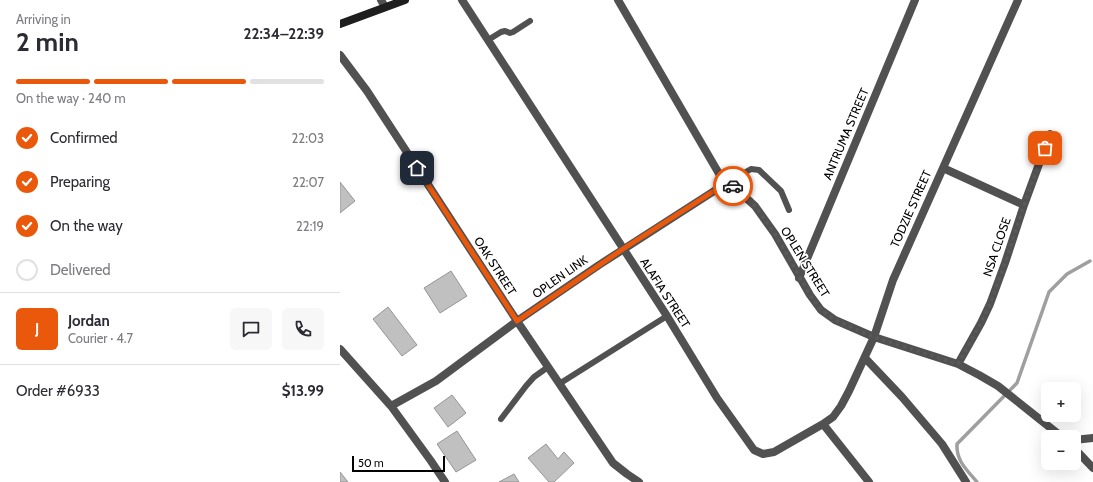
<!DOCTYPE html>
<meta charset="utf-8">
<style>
:root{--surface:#fff;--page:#f7f7f7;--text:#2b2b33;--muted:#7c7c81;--line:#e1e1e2;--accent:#ea580c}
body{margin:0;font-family:Cabin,sans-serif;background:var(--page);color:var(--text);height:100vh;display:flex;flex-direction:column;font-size:15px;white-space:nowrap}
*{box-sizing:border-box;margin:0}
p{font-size:13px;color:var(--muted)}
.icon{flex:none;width:22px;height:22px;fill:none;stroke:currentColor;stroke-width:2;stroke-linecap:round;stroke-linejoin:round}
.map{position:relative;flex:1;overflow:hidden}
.sheet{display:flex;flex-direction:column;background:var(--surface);width:340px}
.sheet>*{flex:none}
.fabs{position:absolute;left:701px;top:382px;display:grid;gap:8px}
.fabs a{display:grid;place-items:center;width:40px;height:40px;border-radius:6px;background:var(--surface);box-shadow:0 4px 16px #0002;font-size:20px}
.scale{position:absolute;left:12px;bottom:10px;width:93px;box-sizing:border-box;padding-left:4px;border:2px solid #000;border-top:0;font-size:11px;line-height:14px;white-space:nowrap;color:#000;-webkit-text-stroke:3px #fff;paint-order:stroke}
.pin{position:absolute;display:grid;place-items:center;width:34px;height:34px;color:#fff;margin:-17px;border-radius:8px;box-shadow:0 2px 6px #0006}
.courier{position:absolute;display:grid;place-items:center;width:40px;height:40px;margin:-20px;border:3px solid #ea580c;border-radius:50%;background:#fff;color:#222;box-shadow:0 1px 5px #0007}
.overview em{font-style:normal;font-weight:700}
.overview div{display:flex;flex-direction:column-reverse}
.overview{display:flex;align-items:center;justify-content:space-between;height:68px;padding:0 16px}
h1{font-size:26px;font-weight:700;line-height:30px}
.bar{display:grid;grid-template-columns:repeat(4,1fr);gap:6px 4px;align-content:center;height:48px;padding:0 16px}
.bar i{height:5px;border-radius:3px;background:var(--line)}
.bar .active{background:var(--accent)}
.bar p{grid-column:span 4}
.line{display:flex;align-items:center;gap:10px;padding:0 16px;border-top:1px solid var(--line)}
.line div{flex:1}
.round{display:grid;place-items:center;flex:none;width:42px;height:42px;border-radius:6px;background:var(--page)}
ol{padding:0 16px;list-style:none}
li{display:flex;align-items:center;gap:12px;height:44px}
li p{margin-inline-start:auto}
li .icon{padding:4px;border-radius:50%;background:var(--accent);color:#fff;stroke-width:4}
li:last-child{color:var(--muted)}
li i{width:22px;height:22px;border:2px solid var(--line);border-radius:50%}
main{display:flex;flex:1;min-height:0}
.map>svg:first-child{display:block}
</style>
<main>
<section class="sheet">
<div class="overview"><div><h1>2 min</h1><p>Arriving in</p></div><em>22:34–22:39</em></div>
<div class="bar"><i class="active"></i><i class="active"></i><i class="active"></i><i></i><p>On the way · 240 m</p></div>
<ol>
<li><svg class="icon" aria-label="check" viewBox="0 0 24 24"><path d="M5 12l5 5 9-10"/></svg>Confirmed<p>22:03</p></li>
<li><svg class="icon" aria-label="check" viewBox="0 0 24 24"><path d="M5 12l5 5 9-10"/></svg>Preparing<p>22:07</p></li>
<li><svg class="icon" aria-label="check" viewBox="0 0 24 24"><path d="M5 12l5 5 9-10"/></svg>On the way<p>22:19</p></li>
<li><i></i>Delivered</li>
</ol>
<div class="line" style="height:72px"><b class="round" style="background:var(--accent);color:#fff">J</b><div><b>Jordan</b><p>Courier · 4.7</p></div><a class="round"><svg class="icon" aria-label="chat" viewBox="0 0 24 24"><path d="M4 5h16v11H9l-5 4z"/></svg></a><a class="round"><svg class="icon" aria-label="phone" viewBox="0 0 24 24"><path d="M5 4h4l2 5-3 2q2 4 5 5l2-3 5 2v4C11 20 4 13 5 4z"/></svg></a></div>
<div class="line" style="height:52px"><div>Order #6933</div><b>$13.99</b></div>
</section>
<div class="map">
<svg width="753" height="482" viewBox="0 0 753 482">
<rect width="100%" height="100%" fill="#fff"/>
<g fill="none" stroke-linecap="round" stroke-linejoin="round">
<path stroke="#9f9f9f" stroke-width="3.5" d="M637,482c-10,-12 -21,-21 -20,-38l60,-61 32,-91 18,-18 23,-13"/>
</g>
<path fill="#c0c0c0" stroke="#959595" d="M0,182l15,19 -15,12z
M111,271l16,25 -27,17 -16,-25z
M48,307l29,38 -15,11 -29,-37z
M112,395l14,18 -18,14 -14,-19z
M117,431l19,29 -20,12 -19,-28z
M206,444l12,15 6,-7 10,11 -20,19h-5l-21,-24z
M0,472l8,10h-8z
M174,474l5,8h-20z"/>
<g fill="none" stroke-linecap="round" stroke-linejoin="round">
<path stroke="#515151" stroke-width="6" d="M148,40l13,-8 4,-1 5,2 3,-1 17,-11
M385,184l26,-15 8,1 22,21 8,19
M219,384l108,-68
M161,419l25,-33 8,-9 14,-10"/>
<path stroke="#515151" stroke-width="8" d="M41,0l4,7
M122,0l205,316 50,82 37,52 9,4 11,-2 49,-28 10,-7 8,-11 8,-15 25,-54 19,-57 125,-280
M278,0l107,184 9,3 21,19 20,28 35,61 11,15 14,10 39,17 84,27 21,11 19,11 64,51
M0,55l27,36 150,230 96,142 14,11 12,8
M603,168l81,37
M459,278l116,-278
M0,349l51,57 40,55 14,21
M525,358l37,39 40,47 24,38
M618,364l23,-41 9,-19 15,-41 19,-58 26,-71
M51,406l45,-25 81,-60 82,-56 126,-81
M483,424l46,58
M734,440l19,-2
M734,448l19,20"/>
<path stroke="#1e1e1e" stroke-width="8" d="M0,24l65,-24"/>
</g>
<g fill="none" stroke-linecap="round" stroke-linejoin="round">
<path stroke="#595959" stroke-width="4" stroke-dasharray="0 7.2" d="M393,186l22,20 20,28 35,61 11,15 14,10 39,17 84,27 23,-41 9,-19 15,-41 19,-58 21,-57"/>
<path stroke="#ea580c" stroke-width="5" d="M77,168l100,153 106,-72 102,-65 8,2"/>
</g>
<g text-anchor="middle" stroke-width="3.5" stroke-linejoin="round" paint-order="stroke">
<g font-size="12" fill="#000" stroke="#fff">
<text transform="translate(506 134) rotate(-67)" y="4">ANTRUMA STREET</text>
<text transform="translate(571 209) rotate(-66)" y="4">TODZIE STREET</text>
<text transform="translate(657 247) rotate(-71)" y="4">NSA CLOSE</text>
<text transform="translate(465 262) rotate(58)" y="4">OPLEN STREET</text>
<text transform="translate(155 266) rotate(57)" y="4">OAK STREET</text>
<text transform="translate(220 277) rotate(-35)" y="4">OPLEN LINK</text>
<text transform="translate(325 293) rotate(57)" y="4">ALAFIA STREET</text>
</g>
</g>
</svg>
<div class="fabs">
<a>+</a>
<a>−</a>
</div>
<div class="scale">50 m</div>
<div class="pin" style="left:705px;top:148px;background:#ea580c"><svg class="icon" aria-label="bag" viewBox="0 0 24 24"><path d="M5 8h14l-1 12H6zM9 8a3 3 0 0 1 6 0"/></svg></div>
<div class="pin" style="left:77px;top:168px;background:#1f2937"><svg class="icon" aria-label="home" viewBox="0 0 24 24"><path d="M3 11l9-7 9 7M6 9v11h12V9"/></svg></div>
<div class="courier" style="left:393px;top:186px"><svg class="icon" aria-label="car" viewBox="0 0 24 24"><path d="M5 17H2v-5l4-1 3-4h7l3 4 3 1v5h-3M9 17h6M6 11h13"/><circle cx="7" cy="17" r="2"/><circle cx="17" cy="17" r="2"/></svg></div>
</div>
</main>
